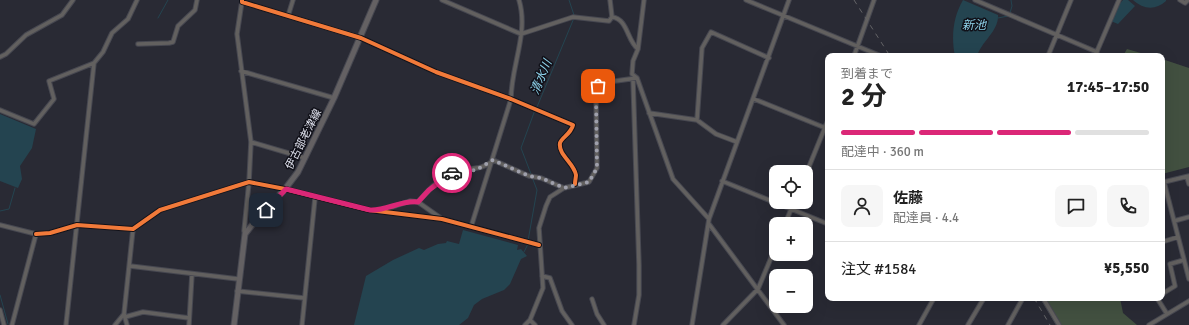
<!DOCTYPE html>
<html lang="ja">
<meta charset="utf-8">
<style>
:root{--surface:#fff;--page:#f6f6f6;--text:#222;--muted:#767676;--line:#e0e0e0;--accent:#db2777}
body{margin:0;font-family:Signika,"Noto Sans JP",sans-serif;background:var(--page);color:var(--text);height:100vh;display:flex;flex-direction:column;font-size:15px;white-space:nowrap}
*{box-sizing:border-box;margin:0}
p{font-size:13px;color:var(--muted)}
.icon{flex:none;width:22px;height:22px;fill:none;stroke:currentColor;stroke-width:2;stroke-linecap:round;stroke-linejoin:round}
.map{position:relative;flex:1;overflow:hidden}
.panel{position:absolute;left:825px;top:53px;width:340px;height:248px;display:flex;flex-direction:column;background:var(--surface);border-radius:8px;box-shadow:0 4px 16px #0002}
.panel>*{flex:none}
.tools{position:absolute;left:769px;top:165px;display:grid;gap:8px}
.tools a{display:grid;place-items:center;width:44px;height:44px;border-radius:8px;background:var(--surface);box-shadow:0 4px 16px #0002;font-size:20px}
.pin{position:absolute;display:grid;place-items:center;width:34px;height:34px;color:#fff;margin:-17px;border-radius:8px;box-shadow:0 2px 6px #0006}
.courier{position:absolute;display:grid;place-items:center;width:40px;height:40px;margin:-20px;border:3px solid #db2777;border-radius:50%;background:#fff;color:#222;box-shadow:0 1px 5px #0007}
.head em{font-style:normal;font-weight:700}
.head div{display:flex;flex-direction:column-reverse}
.head{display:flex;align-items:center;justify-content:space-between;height:68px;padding:0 16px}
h1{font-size:26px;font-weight:700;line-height:30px}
.bar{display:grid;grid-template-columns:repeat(4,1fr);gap:6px 4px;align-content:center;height:48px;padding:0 16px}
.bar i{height:5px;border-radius:3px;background:var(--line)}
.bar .on{background:var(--accent)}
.bar p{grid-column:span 4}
.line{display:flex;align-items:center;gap:10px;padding:0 16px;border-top:1px solid var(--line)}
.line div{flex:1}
.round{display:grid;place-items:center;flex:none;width:42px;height:42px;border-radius:8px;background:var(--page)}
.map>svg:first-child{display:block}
</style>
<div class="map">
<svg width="1189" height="325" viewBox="0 0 1189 325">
<rect width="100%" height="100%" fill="#292a34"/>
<path fill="#425040" d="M1127,49l24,7h-28z
M1162,59l27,9v99l-27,7z
M1040,298h80l3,15 14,12h-81z"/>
<path fill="#244450" d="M963,0l35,15c1,16 -16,26 -21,41h-22c-4,-19 -2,-39 8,-56z
M1123,0h5l7,6 -17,18 -7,-3 5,-13z
M1133,0h33v1c-11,10 -23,8 -33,-1z
M0,114l36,15 -4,19 -12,18 2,13 -4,9 -18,-7z
M463,230l55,15 -1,5 4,-1 6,7 -6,3 -11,25 -6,6 -22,9 -8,6 -6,13 -9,7h-105l12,-49 27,-16 26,-12 5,2 14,-6 8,-1 1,-2 12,3z"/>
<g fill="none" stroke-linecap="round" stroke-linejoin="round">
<path stroke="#244450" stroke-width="1" d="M569,0l5,15
M1010,13l2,-7 -1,-6
M158,18l10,-18
M998,18l10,-2
M537,107l37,-89
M531,174l-10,-26 14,-38
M0,211l9,-2 6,-21
M528,241l9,-51 -5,-13
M524,252l4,-8
M0,295l8,29"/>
<defs>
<path id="street" d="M442,0l79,34 52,-17 36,4 3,-4 -2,-17
M644,0l-6,49 -5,12 -1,13 5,4 36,101 36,40
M746,0l135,56
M975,0l122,52
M1180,0l5,3 3,-3
M242,1l-5,33 14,108 -2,40 -5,49 1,3
M242,2l119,36 75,34 75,27 62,26c-2,9 -12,13 -13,18 -2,12 14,20 16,32 0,2 -1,6 -1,9
M288,16l5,-16
M612,17c16,2 15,24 26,32
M138,44l31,-1 4,-1 5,-16 17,-16 2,-10
M854,56l20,-56
M1048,56l23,-56
M1095,56l24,-56
M0,57l6,-3 20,-19 36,-20 11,-15
M241,71l93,27
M633,79l6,186v30l-5,30
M754,99l74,30
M0,110l34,14 20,-25 -5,-18 45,-18
M649,113l48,7 19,14 21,8
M697,120l5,-72 9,-16 58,26
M251,142l54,16
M493,160l36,16 12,2 23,10
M806,174l22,-54
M1189,176l-25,6 25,97
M1187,177l2,7
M722,181l106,43
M418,202l24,17
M380,211l30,-10 8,1c10,-11 22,-25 36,-30 14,-6 25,0 39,-11
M1174,221l15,-4
M709,224l75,101
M785,224l9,-22
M0,225l36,9 -24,91
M471,227l40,-128c0,-33 18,-66 8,-99
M36,234l14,-1 27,-8 56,4 27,-19 89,-28 36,7 84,21 73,9 97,26
M1162,242l16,-5
M130,266l108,13
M542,276l8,2 12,33 10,14
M237,291l67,7
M1162,294l13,-8 -5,-22 14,-4
M1043,298l16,27
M1157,298l10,16
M592,299l5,15 7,11
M0,310l4,15
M125,317l18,-5 46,6
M530,320l5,5
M66,325l28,-262 9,-11 9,-19 16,-14 9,-19
M115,325l9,-11
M127,325l-3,-11 9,-85
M189,325l3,-51
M302,325l13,-127
M525,325l5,-5 13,-32 -4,-60 7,-22 4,-9 14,-9 25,-6 8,-14 -1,-72 1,-10 4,-3 36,-5
M692,325l17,-106 80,-219
M723,325l35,-36 18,-43
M919,325l15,-27
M968,325l16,-27
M1008,325l15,-27
M1149,325l40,-24"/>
<path id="secondary" d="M234,325l11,-91 11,-14 29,-31 13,-17 36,-74 42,-98"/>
</defs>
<use href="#street" stroke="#474851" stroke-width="5.5"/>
<use href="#secondary" stroke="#474851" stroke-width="7"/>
<use href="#street" stroke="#62605f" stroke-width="3.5"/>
<use href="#secondary" stroke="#646163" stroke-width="5"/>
<path stroke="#646467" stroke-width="1" stroke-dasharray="5 5" stroke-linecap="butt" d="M854,0l36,56
M1034,298l16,27"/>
<defs>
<path id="cycleway" d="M242,0v2l119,36 75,34 75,27 62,26c-2,9 -12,13 -13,18 -2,12 14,20 16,32 0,2 -1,6 -1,9
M36,234l14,-1 27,-8 56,4 27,-19 89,-28 36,7 84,21 73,9 97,26"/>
</defs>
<use href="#cycleway" stroke="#101018" stroke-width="6"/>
<use href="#cycleway" stroke="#f17a3a" stroke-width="4"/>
</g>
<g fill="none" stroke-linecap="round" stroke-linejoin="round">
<path stroke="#9fa0ac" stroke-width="4" stroke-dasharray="0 7.2" d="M452,173l24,-3 17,-10 36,16 12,2 23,10 25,-6 8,-14 -1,-72 2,-10"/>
<path stroke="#db2777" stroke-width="5" d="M266,210l20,-21 84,21c16,1 31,-10 48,-8l11,-12 23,-17"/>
</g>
<g text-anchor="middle" stroke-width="3" stroke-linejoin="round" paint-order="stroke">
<g font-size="11" fill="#dee0ec" stroke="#101018">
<text transform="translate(303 139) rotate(-63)" y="4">伊古部老津線</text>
</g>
<g font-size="12" font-style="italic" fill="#8dd1e9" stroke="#101018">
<text x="974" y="29">新池</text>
<text transform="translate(541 77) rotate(-67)" y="4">清水川</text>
</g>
</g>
</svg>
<div class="tools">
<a><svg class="icon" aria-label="locate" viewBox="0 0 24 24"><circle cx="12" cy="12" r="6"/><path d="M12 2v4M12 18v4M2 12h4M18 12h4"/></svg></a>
<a>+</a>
<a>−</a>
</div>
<div class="pin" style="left:598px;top:86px;background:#ea580c"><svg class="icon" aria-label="bag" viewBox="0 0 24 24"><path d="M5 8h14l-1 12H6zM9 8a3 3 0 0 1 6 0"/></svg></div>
<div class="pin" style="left:266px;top:210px;background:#1f2937"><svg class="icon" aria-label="home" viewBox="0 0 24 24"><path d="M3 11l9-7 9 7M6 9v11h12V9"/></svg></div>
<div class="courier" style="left:452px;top:173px"><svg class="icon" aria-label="car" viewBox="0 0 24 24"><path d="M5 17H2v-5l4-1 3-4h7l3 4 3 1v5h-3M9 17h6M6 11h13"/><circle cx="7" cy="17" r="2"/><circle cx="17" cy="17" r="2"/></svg></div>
<section class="panel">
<div class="head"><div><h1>2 分</h1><p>到着まで</p></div><em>17:45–17:50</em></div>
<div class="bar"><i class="on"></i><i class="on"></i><i class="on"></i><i></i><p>配達中 · 360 m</p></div>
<div class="line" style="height:72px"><a class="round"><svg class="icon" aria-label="person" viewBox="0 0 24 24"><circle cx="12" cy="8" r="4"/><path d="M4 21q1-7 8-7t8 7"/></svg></a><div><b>佐藤</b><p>配達員 · 4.4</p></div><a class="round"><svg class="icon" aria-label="chat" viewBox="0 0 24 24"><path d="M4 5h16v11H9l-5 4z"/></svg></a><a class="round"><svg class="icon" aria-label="phone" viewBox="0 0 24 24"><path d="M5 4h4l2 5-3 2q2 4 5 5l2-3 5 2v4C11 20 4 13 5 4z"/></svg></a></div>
<div class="line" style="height:52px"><div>注文 #1584</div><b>¥5,550</b></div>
</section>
</div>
